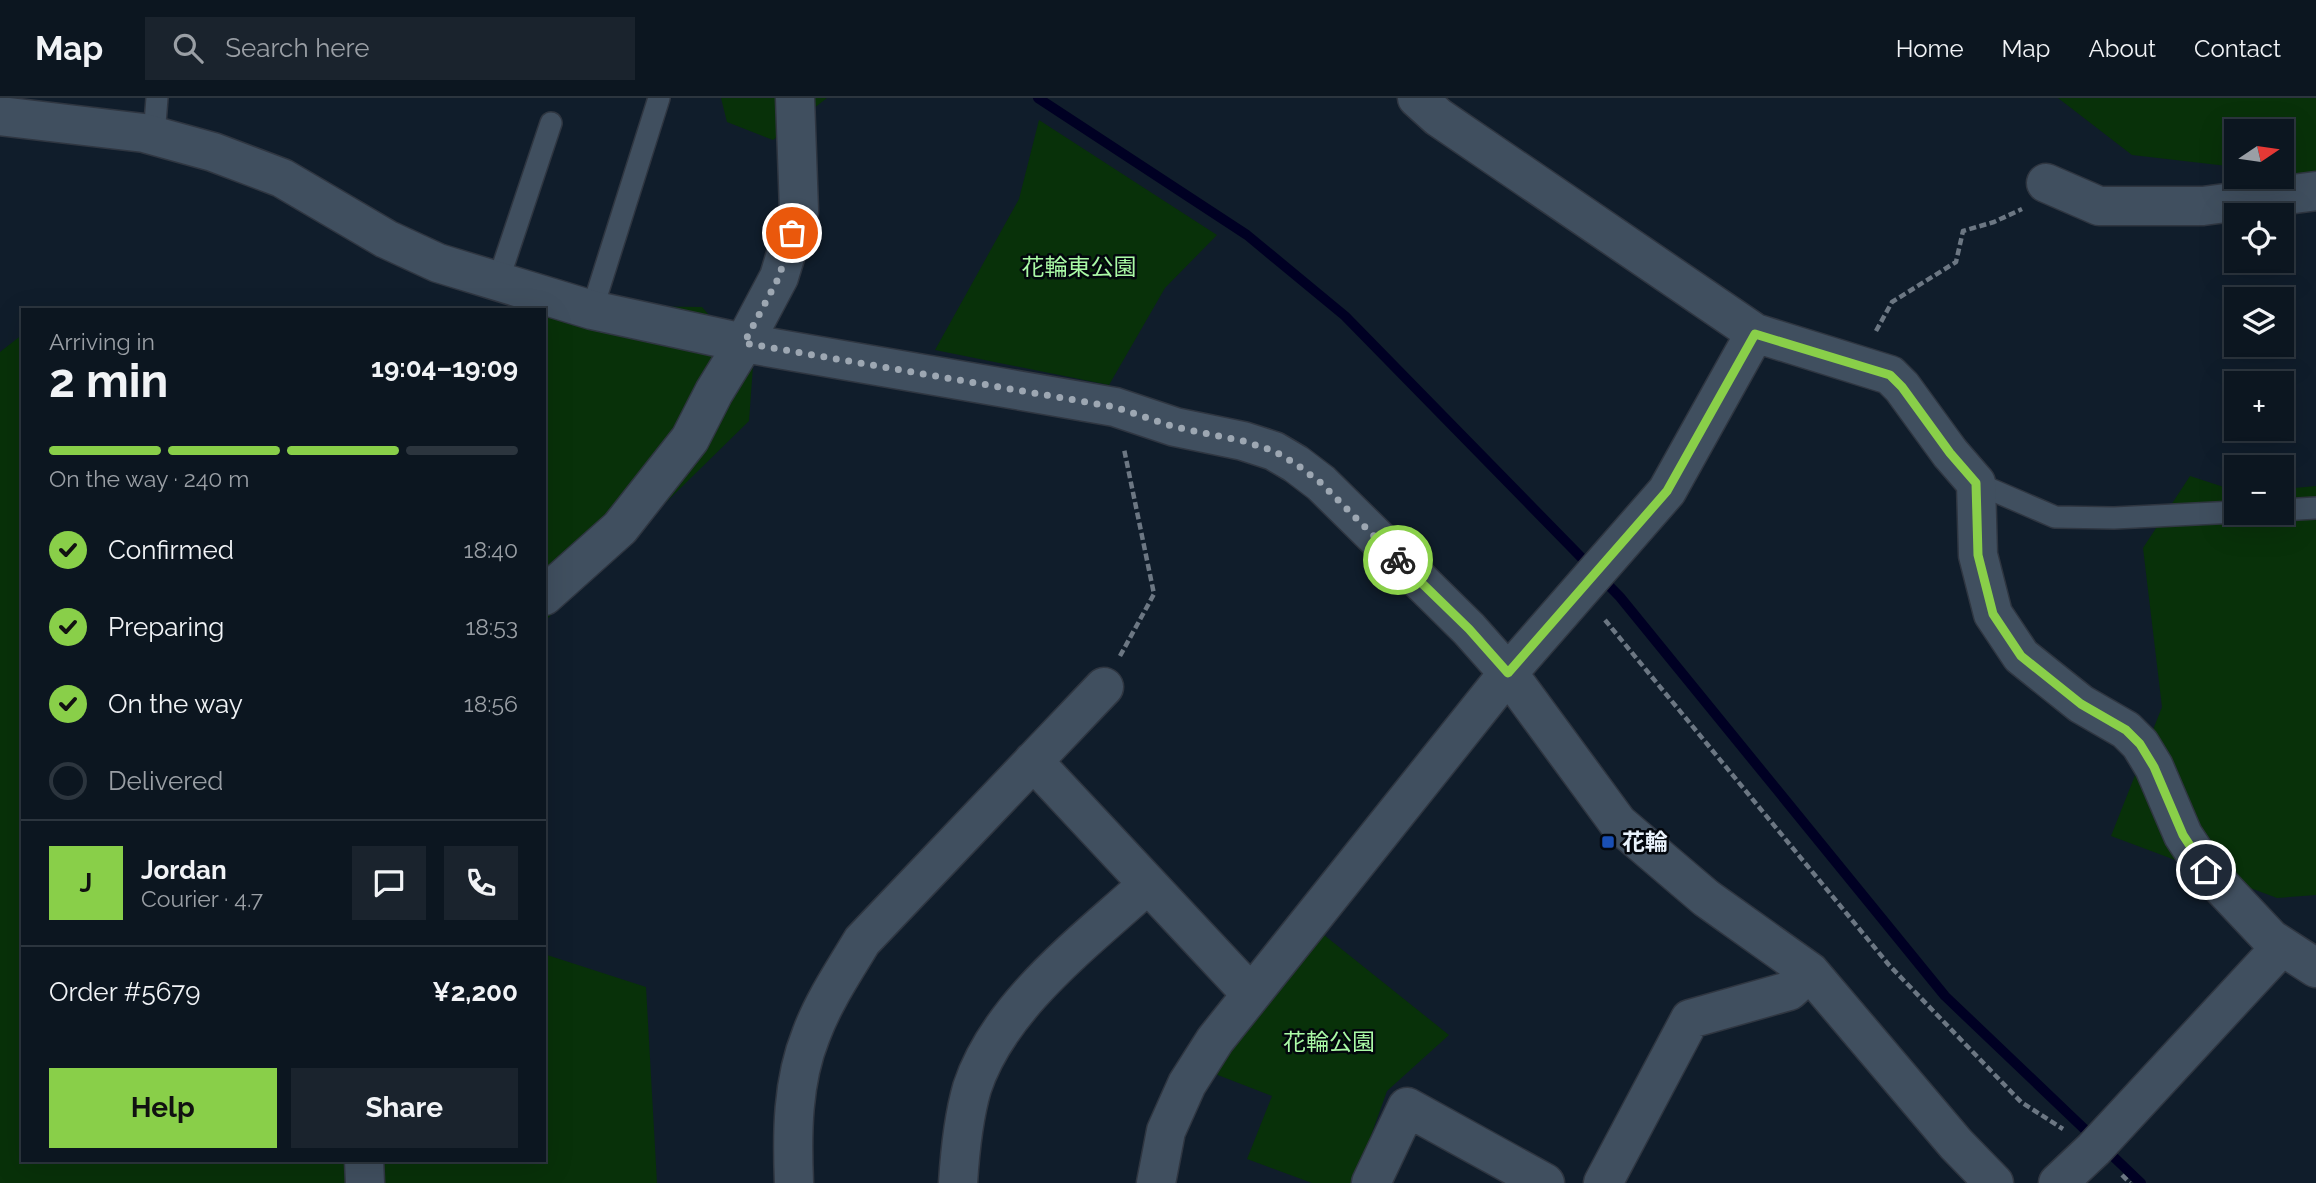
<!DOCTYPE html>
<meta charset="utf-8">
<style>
:root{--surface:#0c1620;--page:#1a232d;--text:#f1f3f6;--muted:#9a9fa5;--line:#2c353e;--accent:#89cf49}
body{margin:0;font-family:Raleway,"Noto Sans JP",sans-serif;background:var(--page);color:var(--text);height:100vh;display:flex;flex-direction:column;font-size:26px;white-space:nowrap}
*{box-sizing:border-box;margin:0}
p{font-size:23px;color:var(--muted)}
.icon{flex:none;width:38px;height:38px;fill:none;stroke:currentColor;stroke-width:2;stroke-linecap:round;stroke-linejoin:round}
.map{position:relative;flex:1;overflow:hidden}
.sheet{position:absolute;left:21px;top:210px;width:525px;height:854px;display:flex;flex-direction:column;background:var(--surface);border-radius:0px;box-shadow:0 7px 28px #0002,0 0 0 2px var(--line)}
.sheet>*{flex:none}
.needle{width:46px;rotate:77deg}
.tools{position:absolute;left:2224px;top:21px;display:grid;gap:14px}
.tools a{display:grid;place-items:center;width:70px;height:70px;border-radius:0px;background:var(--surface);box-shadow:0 7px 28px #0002,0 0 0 2px var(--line);font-size:35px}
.pin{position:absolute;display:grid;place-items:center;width:60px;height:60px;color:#fff;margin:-30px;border:4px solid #fff;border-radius:50%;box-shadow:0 2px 7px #0007}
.courier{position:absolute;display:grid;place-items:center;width:70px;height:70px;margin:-35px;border:5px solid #89cf49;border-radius:50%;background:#fff;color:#222;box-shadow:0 2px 9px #0007}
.overview em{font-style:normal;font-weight:700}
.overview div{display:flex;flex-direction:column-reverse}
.overview{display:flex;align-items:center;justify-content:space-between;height:119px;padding:0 28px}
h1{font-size:46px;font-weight:700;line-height:52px}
.bar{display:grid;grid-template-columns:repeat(4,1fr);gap:10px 7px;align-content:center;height:84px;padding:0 28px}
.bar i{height:9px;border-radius:5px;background:var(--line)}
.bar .on{background:var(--accent)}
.bar p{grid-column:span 4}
.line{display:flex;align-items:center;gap:18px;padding:0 28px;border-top:2px solid var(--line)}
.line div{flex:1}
.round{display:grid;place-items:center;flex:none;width:74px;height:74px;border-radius:0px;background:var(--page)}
ol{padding:0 28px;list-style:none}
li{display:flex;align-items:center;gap:21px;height:77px}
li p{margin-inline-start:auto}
li .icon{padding:7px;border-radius:50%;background:var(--accent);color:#111;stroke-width:4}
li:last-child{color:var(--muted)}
li i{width:38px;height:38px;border:4px solid var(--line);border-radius:50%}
.primary-button{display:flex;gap:14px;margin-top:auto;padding:14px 28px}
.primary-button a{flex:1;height:80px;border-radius:0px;background:var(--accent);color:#111;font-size:28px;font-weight:700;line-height:80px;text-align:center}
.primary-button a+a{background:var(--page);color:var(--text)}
header{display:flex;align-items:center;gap:42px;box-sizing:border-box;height:98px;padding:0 35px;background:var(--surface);border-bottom:2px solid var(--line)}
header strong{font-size:33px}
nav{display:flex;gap:38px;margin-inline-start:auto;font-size:24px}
.search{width:490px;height:63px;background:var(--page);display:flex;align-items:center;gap:18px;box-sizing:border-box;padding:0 24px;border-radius:0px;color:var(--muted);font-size:26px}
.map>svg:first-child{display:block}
</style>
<header>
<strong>Map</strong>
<div class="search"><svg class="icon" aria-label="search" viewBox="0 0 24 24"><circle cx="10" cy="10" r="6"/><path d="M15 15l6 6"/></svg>Search here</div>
<nav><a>Home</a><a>Map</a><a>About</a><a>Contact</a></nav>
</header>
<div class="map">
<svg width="2316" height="1085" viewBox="0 0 2316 1085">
<rect width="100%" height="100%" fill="#101d2b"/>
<path fill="#083109" d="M721,0h106l-54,42 -46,-18z
M2058,0h258v88l-34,-13v-42h-46v36l-104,-12z
M1039,22l178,115 -52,53 -56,97 -174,-35 84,-151z
M539,207l163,2 51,59 -4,55 -205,201v-312z
M23,236v826h521v-206l102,33 11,196h-657v-831z
M2190,378l46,15v22h46v-24l34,-3v409l-39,3 -166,-62 51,-129 -19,-159z
M1319,833l130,104 -62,56 -33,92h-42l-65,-24 25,-63 -62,-24z"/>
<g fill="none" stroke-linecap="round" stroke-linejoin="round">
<path stroke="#000023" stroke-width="10" d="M1038,0l209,137 98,81 275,281 325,399 196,187"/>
<defs>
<path id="lane" d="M154,38l3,-38
M498,183l53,-158
M592,212l67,-212
M1976,385l79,34 59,1 122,-6
M2282,412l34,-2"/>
<path id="street" d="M1417,0l21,19 317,216 135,42 12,12 48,66 26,30 2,72 15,59 28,42 60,48 45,26 14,14 14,23 29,68 23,35 65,69 45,29
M0,18l144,17 69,19 69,26 104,61 52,24 154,47 152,33 371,64 60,20 68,14 31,10 22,13 25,19 148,146 39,44 110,150 88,75 104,74 146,172 38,39
M2046,85l53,23h104l113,-15
M544,498l76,-68 70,-89 24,-47 30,-49 35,-66 20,-66 -4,-113
M1033,663l218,233
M364,1062l1,23
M794,1085c-2,-49 -2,-101 17,-148 12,-33 33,-64 51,-94l242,-254
M958,1085c2,-32 5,-64 14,-95 27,-83 114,-147 176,-204
M1156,1085l10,-52 21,-47 28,-44 293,-367 159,-182 88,-158
M1371,1085l36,-76 138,76
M1603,1085l87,-164 99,-28 21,-19
M2058,1085l36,-34 188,-203"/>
</defs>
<use href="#lane" stroke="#2f3641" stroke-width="24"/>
<use href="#street" stroke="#2f3641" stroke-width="41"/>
<path stroke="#6c7783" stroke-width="4.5" stroke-dasharray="7 3.5" stroke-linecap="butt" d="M1876,233l16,-29 64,-40 7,-31 31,-9 28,-13
M1605,522l284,345 132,137 42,27
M1120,558l34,-62 -30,-145
M2122,1077l8,8"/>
<use href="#lane" stroke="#404f5f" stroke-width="21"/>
<use href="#street" stroke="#404f5f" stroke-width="38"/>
</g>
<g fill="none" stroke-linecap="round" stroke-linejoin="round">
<path stroke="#9da7b2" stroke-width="7" stroke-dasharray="0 12.6" d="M792,135l-13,44 -35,66 371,64 60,20 68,14 31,10 22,13 25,19 77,77"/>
<path stroke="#89cf49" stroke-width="9" d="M1398,462l71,69 39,44 159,-182 88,-157 135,41 12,12 48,66 26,30 2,72 15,59 28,42 60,48 45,26 14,14 14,23 29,68 23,35"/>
</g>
<rect fill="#1a4fb4" stroke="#03070d" stroke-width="2.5" x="1601" y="737" width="14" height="14" rx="3.5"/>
<g text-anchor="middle" stroke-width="5" stroke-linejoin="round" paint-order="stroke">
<g font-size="23" fill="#aafaa6" stroke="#03070d">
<text x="1079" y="177">花輪東公園</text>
<text x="1329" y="952">花輪公園</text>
</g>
<g font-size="23" font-weight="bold" fill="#e9f2fb" stroke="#03070d" text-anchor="start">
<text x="1622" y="752">花輪</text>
</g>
</g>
</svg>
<div class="tools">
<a><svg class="needle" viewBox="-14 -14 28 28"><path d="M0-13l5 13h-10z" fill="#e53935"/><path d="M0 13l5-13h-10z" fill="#9a9fa5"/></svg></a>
<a><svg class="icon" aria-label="locate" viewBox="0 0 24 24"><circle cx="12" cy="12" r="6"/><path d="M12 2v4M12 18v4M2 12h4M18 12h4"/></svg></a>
<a><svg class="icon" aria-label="layers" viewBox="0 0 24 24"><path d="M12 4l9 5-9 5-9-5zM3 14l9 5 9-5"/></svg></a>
<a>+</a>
<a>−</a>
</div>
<div class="pin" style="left:792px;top:135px;background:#ea580c"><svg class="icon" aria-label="bag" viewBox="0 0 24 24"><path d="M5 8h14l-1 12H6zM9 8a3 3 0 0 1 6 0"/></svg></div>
<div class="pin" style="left:2206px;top:772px;background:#1f2937"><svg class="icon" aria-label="home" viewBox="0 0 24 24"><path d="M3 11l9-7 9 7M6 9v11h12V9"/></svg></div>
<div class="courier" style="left:1398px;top:462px"><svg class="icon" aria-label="bike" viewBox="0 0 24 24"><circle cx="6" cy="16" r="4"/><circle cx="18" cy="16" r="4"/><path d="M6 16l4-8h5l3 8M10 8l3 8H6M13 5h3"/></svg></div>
<section class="sheet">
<div class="overview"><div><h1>2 min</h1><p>Arriving in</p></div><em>19:04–19:09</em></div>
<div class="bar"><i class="on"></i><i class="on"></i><i class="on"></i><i></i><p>On the way · 240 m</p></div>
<ol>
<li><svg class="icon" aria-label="check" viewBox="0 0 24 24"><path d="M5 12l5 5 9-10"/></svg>Confirmed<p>18:40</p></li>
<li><svg class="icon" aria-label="check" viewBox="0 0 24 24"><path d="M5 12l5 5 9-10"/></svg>Preparing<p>18:53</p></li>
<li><svg class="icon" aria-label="check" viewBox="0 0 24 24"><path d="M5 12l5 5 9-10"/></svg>On the way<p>18:56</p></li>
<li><i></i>Delivered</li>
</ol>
<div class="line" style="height:126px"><b class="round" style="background:var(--accent);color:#111">J</b><div><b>Jordan</b><p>Courier · 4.7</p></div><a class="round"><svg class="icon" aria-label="chat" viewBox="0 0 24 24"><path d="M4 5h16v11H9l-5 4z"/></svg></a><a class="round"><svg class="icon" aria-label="phone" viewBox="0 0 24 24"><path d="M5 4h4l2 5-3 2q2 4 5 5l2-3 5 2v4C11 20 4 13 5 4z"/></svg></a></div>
<div class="line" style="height:91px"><div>Order #5679</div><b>¥2,200</b></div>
<div class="primary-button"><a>Help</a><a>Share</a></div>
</section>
</div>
